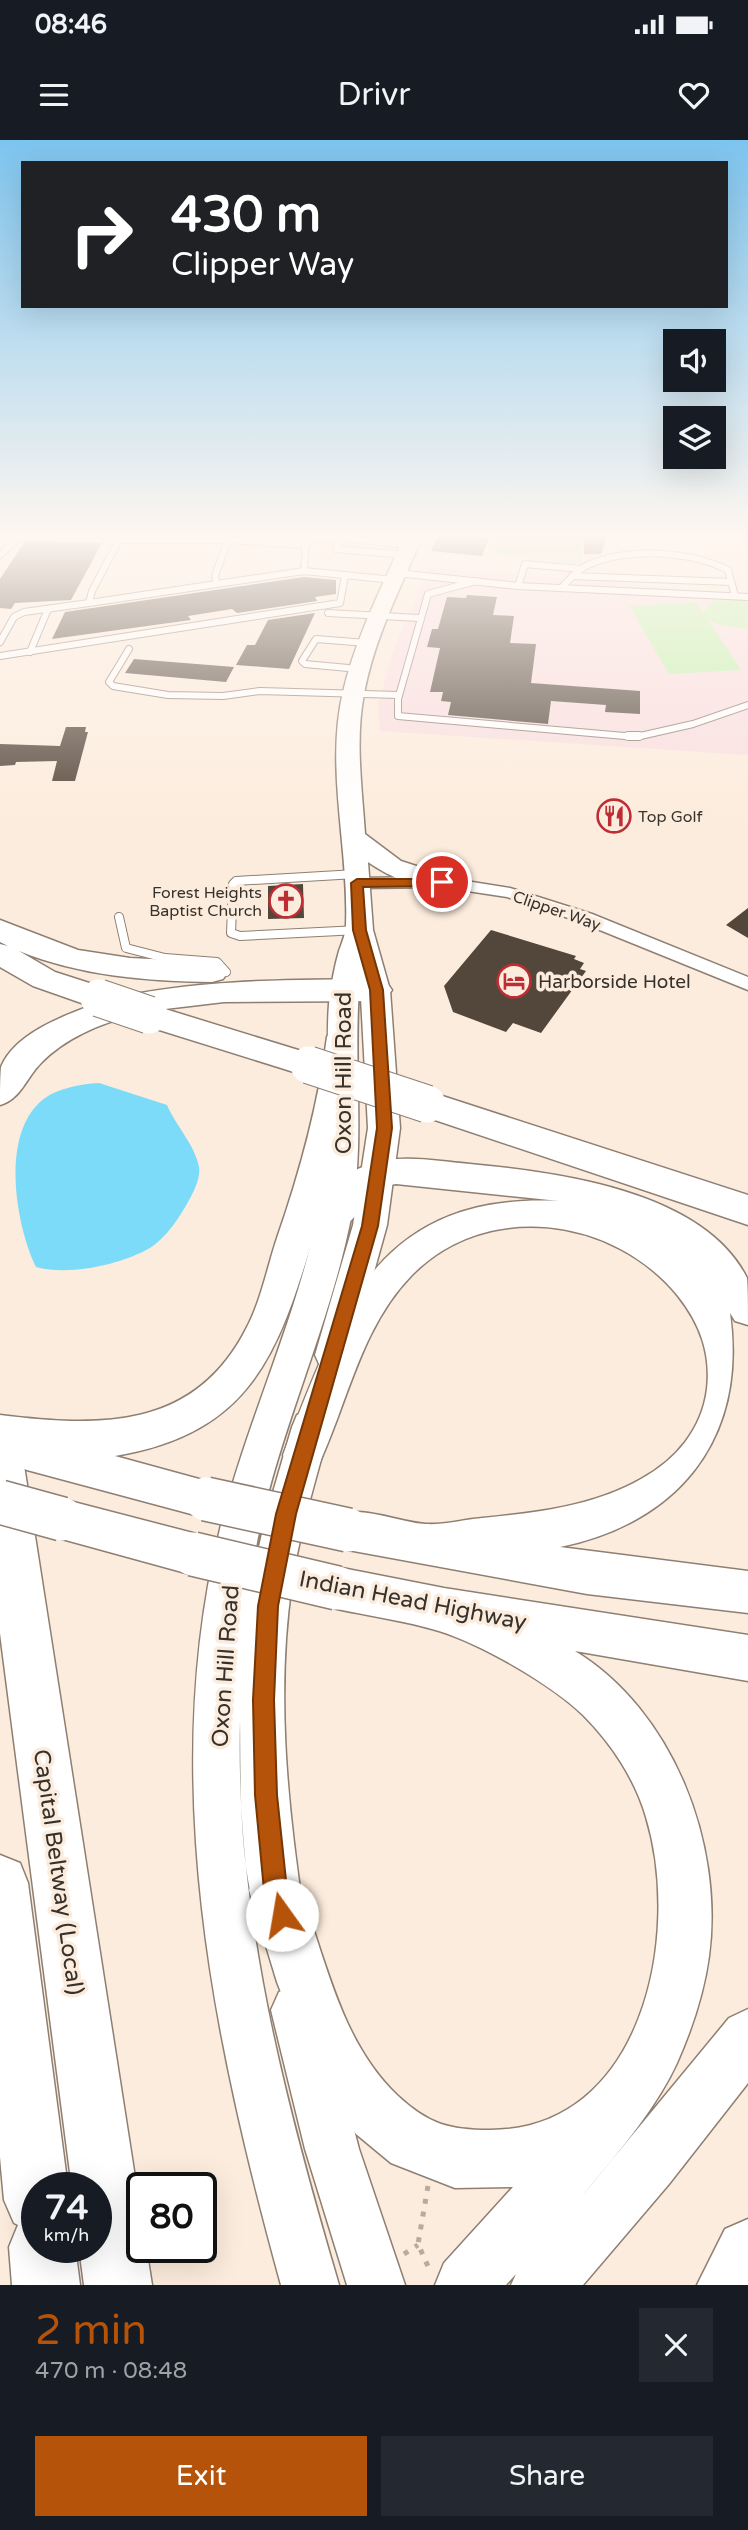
<!DOCTYPE html>
<meta charset="utf-8">
<style>
body{margin:0;font-family:"Varela Round",sans-serif;background:#242831;color:#f1f3f6;height:100vh;display:flex;flex-direction:column;font-size:26px;white-space:nowrap}
*{box-sizing:border-box;margin:0}
p{font-size:23px;color:#9ea1a6}
.icon{flex:none;width:38px;height:38px;fill:none;stroke:currentColor;stroke-width:2;stroke-linecap:round;stroke-linejoin:round}
.map{position:relative;height:2145px;overflow:hidden}
.drawer{display:flex;flex-direction:column;background:#171b24;flex:1}
.drawer>*{flex:none}
.top-card{position:absolute;left:21px;top:21px;width:707px;height:147px;border-radius:0px;box-shadow:0 7px 28px #0002;background:#202124;color:#fff;overflow:hidden}
.controls{position:absolute;left:663px;top:189px;display:grid;gap:14px}
.controls a{display:grid;place-items:center;width:63px;height:63px;border-radius:0px;background:#171b24;box-shadow:0 7px 28px #0002;font-size:35px}
.speed{position:absolute;left:21px;top:2032px;display:flex;gap:14px;font-size:35px;font-weight:700;text-align:center}
.speed>*{display:grid;place-content:center;width:91px;height:91px;border-radius:50%;background:#171b24;box-shadow:0 7px 28px #0002;line-height:1}
.speed small{font-size:18px;font-weight:400}
.speed .limit{border:4px solid #111;border-radius:10px;background:#fff;color:#111}
.pin{position:absolute;display:grid;place-items:center;width:60px;height:60px;color:#fff;margin:-30px;border:4px solid #fff;border-radius:50%;box-shadow:0 2px 7px #0007}
.me{position:absolute;width:77px;margin:-38px;rotate:347deg;stroke-linejoin:round;filter:drop-shadow(0 0 5px #0008)}
.turn{display:flex;align-items:center;gap:24px;height:147px;padding:0 35px;font-size:32px}
.turn .icon{width:91px;height:91px;stroke-width:2.5}
.turn b{display:block;font-size:49px;line-height:60px}
.round{display:grid;place-items:center;flex:none;width:74px;height:74px;border-radius:0px;background:#242831}
.overview{display:flex;align-items:center;justify-content:space-between;height:119px;padding:0 35px}
h1{font-size:42px;font-weight:600;line-height:52px;color:#b45309}
.cta{display:flex;gap:14px;margin-top:auto;padding:14px 35px}
.cta a{flex:1;height:80px;border-radius:0px;background:#b45309;color:#fff;font-size:28px;font-weight:600;line-height:80px;text-align:center}
.cta a+a{background:#242831;color:#f1f3f6}
.status{display:flex;justify-content:space-between;align-items:center;height:49px;padding:0 35px;background:#171b24;direction:ltr}
.status svg{height:19px;fill:currentColor}
header{display:flex;justify-content:space-between;align-items:center;height:91px;padding:0 35px;background:#171b24;font-size:32px;font-weight:600}
.map>svg:first-child{display:block}
.education{fill:#f9dee0}
.green{fill:#bdf3aa}
.water{fill:#7cdbf8}
.building{fill:#53463a}
.lines{fill:none;stroke-linecap:round;stroke-linejoin:round}
.service-far1-casing{stroke:#8e7f72;stroke-width:8}
.service-casing{stroke:#8e7f72;stroke-width:10}
.minor-casing{stroke:#8e7f72;stroke-width:3}
.primary-casing{stroke:#8e7f72;stroke-width:3}
.trunk-casing{stroke:#8e7f72;stroke-width:3}
.motorway-casing{stroke:#8e7f72;stroke-width:3}
.path{stroke:#b7aa9e;stroke-width:5;stroke-dasharray:5 8;stroke-linecap:butt}
.service-far1{stroke:#fff;stroke-width:6}
.service{stroke:#fff;stroke-width:8}
.minor{fill:#fff;fill-rule:evenodd}
.primary{fill:#fff;fill-rule:evenodd}
.trunk{fill:#fff;fill-rule:evenodd}
.motorway{fill:#fff;fill-rule:evenodd}
.trunk-bridge-casing{stroke:#8e7f72;stroke-width:46;stroke-linecap:butt}
.motorway-bridge-casing{stroke:#8e7f72;stroke-width:39;stroke-linecap:butt}
.trunk-bridge{stroke:#fff;stroke-width:43}
.motorway-bridge{stroke:#fff;stroke-width:37}
.route{fill:#b45309;stroke:#753606;stroke-width:2}
.labels{text-anchor:middle;stroke-width:7;stroke-linejoin:round;paint-order:stroke}
.far-poi-label{font-size:16px;fill:#37312b;stroke:#fcecdd;text-anchor:start}
.far-street-label{font-size:16px;fill:#37312b;stroke:#fcecdd}
.poi-label{font-size:19px;fill:#37312b;stroke:#fcecdd;text-anchor:start}
.near-street-label{font-size:23px;fill:#37312b;stroke:#fcecdd}
</style>
<div class="status"><b>08:46</b><svg viewBox="0 0 49 12"><path d="M0 12V9h3v3zM5 12V6h3v6zM10 12V3h3v9zM15 12V0h3v12zM26 1h20v11H26zM47 4h2v5h-2z"/></svg></div>
<header><svg class="icon" aria-label="menu" viewBox="0 0 24 24"><path d="M4 6h16M4 12h16M4 18h16"/></svg>Drivr<svg class="icon" aria-label="heart" viewBox="0 0 24 24"><path d="M12 20l-8-8c-3-5 5-10 8-4 3-6 11-1 8 4z"/></svg></header>
<div class="map">
<svg width="748" height="2145" viewBox="0 0 748 2145">
<rect width="100%" height="100%" fill="#fcecdd"/>
<!-- education -->
<path class="education" d="M429,427L748,454V615L380,591L378,565L392,514Z"/>
<!-- green -->
<g class="green">
<path d="M500,393L579,394V399H583L582,424L493,414Z"/>
<path d="M713,460H748V489L719,485L708,480L741,530L669,534L629,466L696,462L703,473Z"/>
</g>
<!-- water -->
<path class="water" d="M99,943L167,965C176,986 195,1005 199,1027C201,1038 193,1053 188,1062C179,1078 166,1098 150,1108C120,1125 69,1136 36,1127C16,1086 1,999 39,963C53,949 80,944 99,943Z"/>
<!-- building -->
<g class="building">
<path d="M584,393H609L601,414H584Z"/>
<path d="M439,394L489,398L482,416L431,411Z"/>
<path d="M25,401L102,403L71,460L15,463L11,469L0,468V439Z"/>
<path d="M304,437L336,440V454L315,457L317,461L237,473L232,469L188,476L191,480L52,499L65,472Z"/>
<path d="M467,455L497,457L493,475L514,476L510,503L536,504L531,543L640,551V574L605,572L606,565L551,561L548,584L448,575L451,562L441,561L443,552H430L440,508L427,507L432,489H438L447,457L466,458Z"/>
<path d="M315,473L289,529L236,525L247,505H255L268,480Z"/>
<path d="M134,519L234,527L226,542L125,533Z"/>
<path d="M66,587H86L85,592H88L75,641H52L57,621L16,622L15,625L0,626V604L60,606Z"/>
<path d="M303,744L304,778L268,779V746Z"/>
<path d="M748,768V798L726,785Z"/>
<path d="M491,790L576,816L574,819L584,823L580,829L586,831L541,893L513,883L506,892L453,872L444,846Z"/>
</g>
<g class="lines">
<defs>
<g id="service-far1">
<path d="M93,393L119,400L92,451L89,463L304,431L394,440"/>
<path d="M343,396L336,409L405,415"/>
<path d="M306,399L340,398L409,405"/>
<path d="M119,400H228"/>
<path d="M0,415L24,393"/>
<path d="M304,431L306,399"/>
<path d="M397,433L518,446L748,457"/>
<path d="M572,436L731,442"/>
<path d="M476,441L428,454L398,559V576L636,597L693,584L748,565"/>
<path d="M217,444L215,436L228,400L307,405"/>
<path d="M518,446L525,424L581,429"/>
<path d="M563,446C571,438 578,429 588,425C627,407 690,411 728,430L735,456"/>
<path d="M328,473L419,478"/>
<path d="M0,502L14,477L24,472L89,463"/>
<path d="M129,509L109,542L113,546L168,555L223,556L260,551L399,555"/>
<path d="M30,512L48,469"/>
<path d="M0,516L340,463L345,436"/>
<path d="M359,529L305,524L302,521L316,499L367,503"/>
</g>
<g id="service">
<path d="M628,596H639"/>
<path d="M356,734L236,741L233,744L231,793L240,796L359,790"/>
<path d="M119,777L126,808L165,818L217,822L226,832"/>
</g>
<path id="minor" d="M441,737L510,748L592,774L748,837V850L580,782L507,757L441,747L357,748L349,743L357,738Z"/>
<g id="primary">
<path d="M406,393H424C402,445 374,498 364,554C355,600 362,648 365,694L401,721L450,737L454,742L450,747C425,754 388,736 368,722L373,790L390,850L400,988L387,1085L351,1215L346,1226L333,1230L320,1226L315,1215L353,1085L368,988L360,839C352,919 366,998 351,1078C327,1201 265,1317 251,1442L266,1376L292,1287L297,1275L311,1270L325,1275L330,1287C316,1339 300,1390 292,1443C276,1551 287,1662 303,1769L295,1786L278,1794L261,1786C238,1733 241,1640 240,1581C235,1773 285,1962 339,2145H281C214,1901 158,1640 220,1389C251,1264 313,1147 327,1017C333,966 325,915 329,864C331,846 334,828 339,811C342,802 346,794 346,785C349,708 325,629 343,552C356,496 383,445 406,393Z"/>
<path d="M297,1844L315,1852L323,1870L359,2009L405,2145H347L305,2009L271,1870L279,1852Z"/>
</g>
<g id="trunk">
<path d="M342,887L353,890C368,914 332,1035 323,1066C334,1050 345,1033 365,1026C400,1013 434,1021 470,1024C555,1032 703,1050 747,1138C748,1149 748,1172 748,1185L735,1181L730,1173C748,1304 673,1384 560,1407L748,1431V1473L587,1454L348,1410L333,1404L327,1390L333,1376C363,1364 395,1382 426,1384C441,1385 458,1381 473,1379C531,1373 590,1368 641,1339C676,1320 702,1289 707,1249C711,1213 700,1184 678,1156C614,1077 487,1059 412,1135C360,1188 348,1263 317,1328L303,1333L289,1328L283,1315C338,1171 379,1052 559,1061L396,1044C361,1048 356,1100 321,1089L318,1083C280,1204 259,1292 115,1316L221,1345L227,1359L221,1373L206,1378L27,1330L13,1325L7,1312L0,1311V1275C98,1287 194,1291 246,1189C261,1161 267,1128 277,1098C300,1032 318,966 327,897L331,890Z"/>
<path d="M62,1359L193,1393L208,1399L215,1414L208,1429L193,1435L62,1399L47,1393L41,1379L47,1365Z"/>
<path d="M337,1427L444,1448L748,1495V1541L575,1511C673,1571 724,1704 709,1816C704,1853 692,1889 677,1923C654,1973 613,2018 578,2061L729,1878L748,1869V1943L669,2044L583,2145H511L516,2134L506,2145H435L444,2123L513,2047L455,2048L391,2023L356,1994L327,1955L303,1909L277,1842L249,1750L257,1732L275,1724L293,1732C324,1806 336,1897 397,1955C428,1984 449,1990 490,1990C643,1990 682,1795 646,1677C635,1639 611,1603 583,1575C551,1544 481,1504 439,1491C406,1481 370,1476 337,1469L321,1463L315,1448L321,1433Z"/>
</g>
<g id="motorway">
<path d="M0,780L78,810L130,818L212,822L223,825L228,832L223,839L212,842C146,841 81,836 19,811L55,832L111,850L115,858C202,839 288,840 376,839L387,843L392,850L387,857L376,861L224,862L165,869L321,917L326,925L321,933L309,937L297,933L137,883L133,876C101,882 63,900 41,923C26,938 21,959 0,965C0,955 0,937 1,927C14,895 60,877 90,866L33,846L0,827V804L8,806L0,802Z"/>
<path d="M427,951L748,1055V1085L414,973L409,964L414,955Z"/>
<path d="M0,1299L16,1305L23,1319L142,2082V2107H146L152,2145H84L79,2107H96V2048H72L0,1493Z"/>
<path d="M0,1715L20,1723L28,1743L68,2048H37V2107H75L80,2145H12L9,2107L18,2085L14,2083L4,2060L0,2017Z"/>
<path d="M748,2079V2145H697L725,2089Z"/>
</g>
</defs>
<!-- service-far1 casing -->
<use href="#service-far1" class="service-far1-casing"/>
<!-- service casing -->
<use href="#service" class="service-casing"/>
<!-- minor casing -->
<use href="#minor" class="minor-casing"/>
<!-- primary casing -->
<use href="#primary" class="primary-casing"/>
<!-- trunk casing -->
<use href="#trunk" class="trunk-casing"/>
<!-- motorway casing -->
<use href="#motorway" class="motorway-casing"/>
<!-- path -->
<g class="path">
<path d="M428,2046L418,2104L431,2133"/>
<path d="M404,2114L418,2105"/>
</g>
<!-- service-far1 -->
<use href="#service-far1" class="service-far1"/>
<!-- service -->
<use href="#service" class="service"/>
<!-- minor -->
<use href="#minor" class="minor"/>
<!-- primary -->
<use href="#primary" class="primary"/>
<!-- trunk -->
<use href="#trunk" class="trunk"/>
<!-- motorway -->
<use href="#motorway" class="motorway"/>
<defs>
<g id="trunk-bridge">
<path d="M206,1359L348,1390"/>
<path d="M0,1362L62,1379"/>
<path d="M193,1414L337,1448"/>
</g>
<g id="motorway-bridge">
<path d="M99,858L149,875"/>
<path d="M309,925L427,964"/>
</g>
</defs>
<!-- trunk-bridge casing -->
<use href="#trunk-bridge" class="trunk-bridge-casing"/>
<!-- motorway-bridge casing -->
<use href="#motorway-bridge" class="motorway-bridge-casing"/>
<!-- trunk-bridge -->
<use href="#trunk-bridge" class="trunk-bridge"/>
<!-- motorway-bridge -->
<use href="#motorway-bridge" class="motorway-bridge"/>
</g>
<!-- sky -->
<linearGradient id="sky" x2="0" y2="1"><stop stop-color="#7dc4ee"/><stop offset="0.57" stop-color="#fef6f0"/><stop offset="1" stop-color="#fef6f0" stop-opacity="0"/></linearGradient>
<rect width="748" height="693" fill="url(#sky)"/>
<!-- route -->
<path class="route" d="M357,739H442L448,742L442,746L363,747L366,790L383,850L392,988L378,1086L296,1374L278,1466L274,1560L277,1655L287,1750L294,1775L291,1783L282,1787L274,1783L264,1750L255,1655L253,1560L258,1466L276,1374L362,1086L377,988L370,850L353,790L351,743Z"/>
<!-- icons -->
<defs>
<symbol id="restaurant-ring" viewBox="-11 -11 22 22"><circle r="9.5" fill="#fcecdd" stroke="#bd2d34" stroke-width="1.5"/><path d="M-5-6h1v4h1v-4h1v4h1v-4h1v5L-1.5 .5V6h-2V.5L-5-1ZM5-6V6H3V1.5H1.5Q1.5-4 5-6Z" fill="#bd2d34"/></symbol>
<symbol id="church-ring" viewBox="-11 -11 22 22"><circle r="9.5" fill="#fcecdd" stroke="#bd2d34" stroke-width="1.5"/><path d="M-1.2-6h2.4v3.5h3.3v2.4h-3.3V6h-2.4V-.1h-3.3v-2.4h3.3Z" fill="#bd2d34"/></symbol>
<symbol id="hotel-ring" viewBox="-11 -11 22 22"><circle r="9.5" fill="#fcecdd" stroke="#bd2d34" stroke-width="1.5"/><path d="M-6-4.5h1.5V1H6V5H4.5V3h-9V5H-6ZM-4 0a1.8 1.8 0 1 1 3.6 0ZM.5 0V-2.5h3Q6-2.5 6 0Z" fill="#bd2d34"/></symbol>
</defs>
<g fill-rule="evenodd">
<use href="#restaurant-ring" x="595" y="657" width="38" height="38"/>
<use href="#church-ring" x="267" y="742" width="38" height="38"/>
<use href="#hotel-ring" x="495" y="822" width="38" height="38"/>
</g>
<g class="labels">
<!-- far-poi labels -->
<g class="far-poi-label">
<text x="638" y="682">Top Golf</text>
<text x="262" y="758" text-anchor="end">Forest Heights<tspan x="262" dy="18">Baptist Church</tspan></text>
</g>
<!-- far-street labels -->
<g class="far-street-label">
<text transform="translate(557 770) rotate(19)" y="6">Clipper Way</text>
</g>
<!-- poi labels -->
<g class="poi-label">
<text x="538" y="848">Harborside Hotel</text>
</g>
<!-- near-street labels -->
<g class="near-street-label">
<text transform="translate(343 933) rotate(-90)" y="8">Oxon Hill Road</text>
<text transform="translate(413 1460) rotate(11)" y="8">Indian Head Highway</text>
<text transform="translate(225 1526) rotate(-86)" y="8">Oxon Hill Road</text>
<text transform="translate(59 1732) rotate(82)" y="8">Capital Beltway (Local)</text>
</g>
</g>
</svg>
<div class="controls">
<a><svg class="icon" aria-label="sound" viewBox="0 0 24 24"><path d="M4 9h4l5-4v14l-5-4H4zM17 9q2 3 0 6"/></svg></a>
<a><svg class="icon" aria-label="layers" viewBox="0 0 24 24"><path d="M12 4l9 5-9 5-9-5zM3 14l9 5 9-5"/></svg></a>
</div>
<div class="speed"><div>74<small>km/h</small></div><div class="limit">80</div></div>
<div class="pin" style="left:442px;top:742px;background:#d93025"><svg class="icon" aria-label="arrive" viewBox="0 0 24 24"><path d="M6 21V4h12l-3 4 3 4H6"/></svg></div>
<svg class="me" style="left:282px;top:1775px" viewBox="-20 -20 40 40"><circle r="19" fill="#fff"/><path d="M0-13L10 11 0 6-10 11z" fill="#b45309"/></svg>
<div class="top-card">
<div class="turn"><svg class="icon" aria-label="right" viewBox="0 0 24 24"><path d="M7 20v-9h11M14 6l5 5-5 5"/></svg><div><b>430 m</b>Clipper Way</div></div>
</div>
</div>
<section class="drawer">
<div class="overview"><div><h1>2 min</h1><p>470 m · 08:48</p></div><a class="round"><svg class="icon" aria-label="close" viewBox="0 0 24 24"><path d="M6 6l12 12M18 6L6 18"/></svg></a></div>
<div class="cta"><a>Exit</a><a>Share</a></div>
</section>
